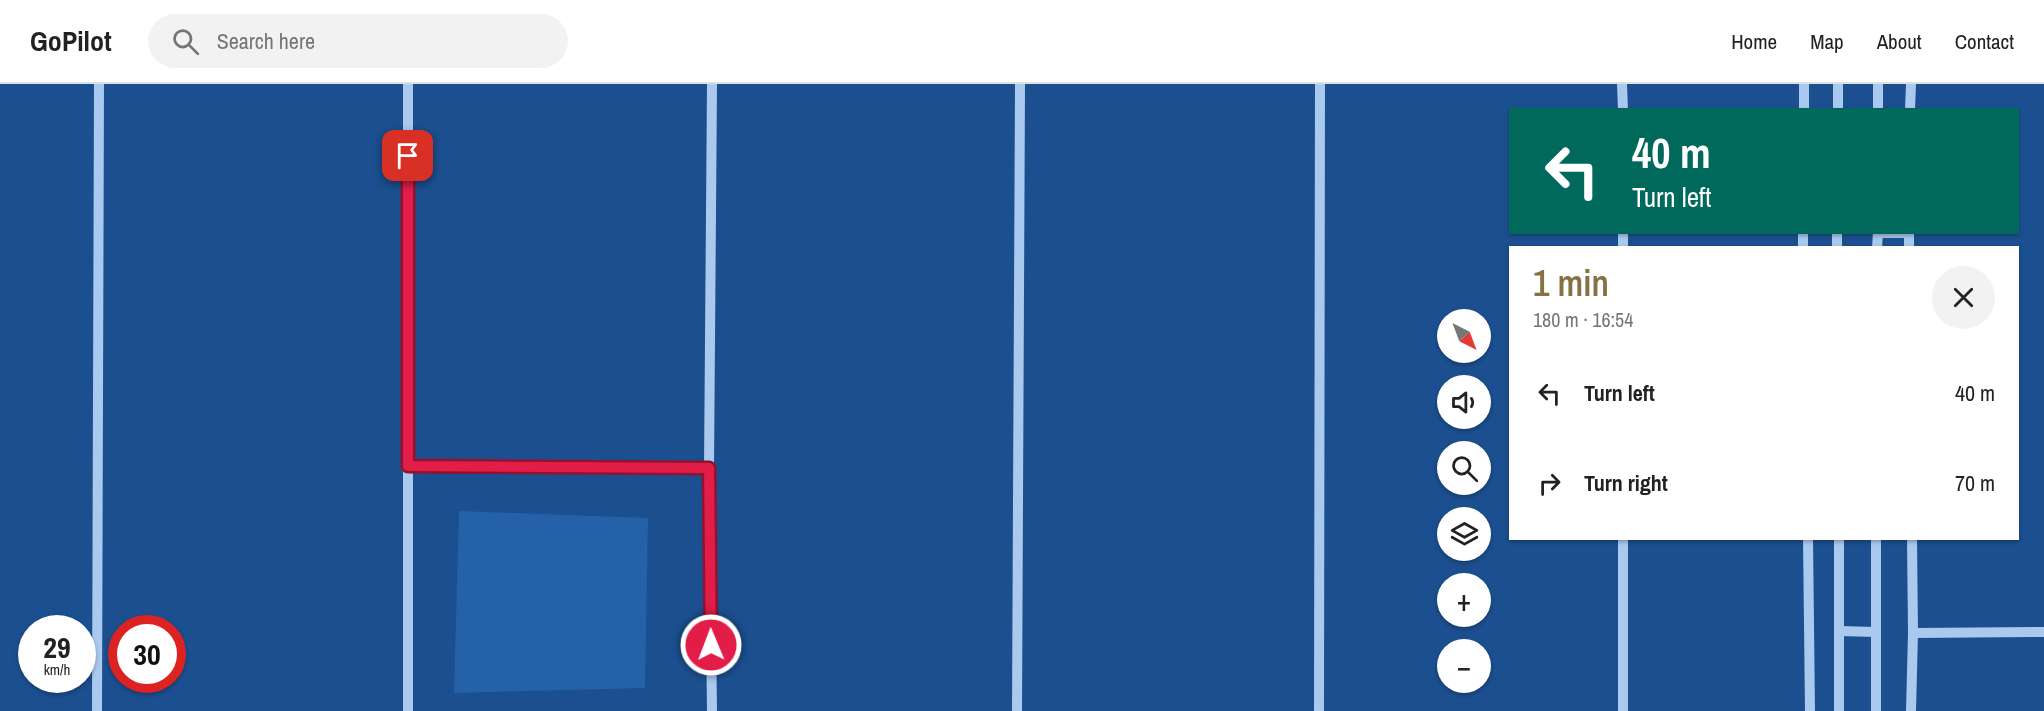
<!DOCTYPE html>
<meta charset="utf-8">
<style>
body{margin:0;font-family:"Archivo Narrow",sans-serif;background:#f2f2f2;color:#222;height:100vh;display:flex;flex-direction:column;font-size:22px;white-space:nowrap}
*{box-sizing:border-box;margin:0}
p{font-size:20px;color:#767676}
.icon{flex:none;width:33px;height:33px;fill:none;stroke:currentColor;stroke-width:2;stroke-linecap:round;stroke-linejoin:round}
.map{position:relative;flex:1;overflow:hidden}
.side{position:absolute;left:1509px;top:162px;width:510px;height:294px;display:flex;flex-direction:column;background:#fff;border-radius:0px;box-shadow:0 2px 4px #0004}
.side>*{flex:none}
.hud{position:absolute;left:1509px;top:24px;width:510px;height:126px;border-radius:0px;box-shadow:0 2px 4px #0004;background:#00695c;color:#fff;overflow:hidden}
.needle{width:39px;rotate:138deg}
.tools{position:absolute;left:1437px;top:225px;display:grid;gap:12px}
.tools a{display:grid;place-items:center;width:54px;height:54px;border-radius:50%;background:#fff;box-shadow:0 2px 4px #0004;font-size:30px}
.speed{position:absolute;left:18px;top:531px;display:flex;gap:12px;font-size:30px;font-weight:700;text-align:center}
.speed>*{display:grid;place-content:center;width:78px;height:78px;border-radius:50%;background:#fff;box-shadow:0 2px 4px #0004;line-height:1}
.speed small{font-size:15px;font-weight:400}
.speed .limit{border:9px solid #d22;background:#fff;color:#111}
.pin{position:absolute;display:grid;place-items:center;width:51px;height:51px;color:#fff;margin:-26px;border-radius:12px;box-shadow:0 3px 9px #0006}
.me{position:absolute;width:66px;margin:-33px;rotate:359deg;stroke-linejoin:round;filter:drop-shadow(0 0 4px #0008)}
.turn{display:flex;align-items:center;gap:21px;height:126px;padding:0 24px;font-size:27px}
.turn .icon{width:78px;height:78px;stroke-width:2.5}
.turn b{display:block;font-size:42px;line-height:51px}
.round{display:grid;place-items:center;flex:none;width:63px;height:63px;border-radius:32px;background:#f2f2f2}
.overview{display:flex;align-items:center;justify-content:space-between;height:102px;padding:0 24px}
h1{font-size:36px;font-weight:600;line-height:45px;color:#857141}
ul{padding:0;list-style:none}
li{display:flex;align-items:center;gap:18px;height:90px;padding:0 24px}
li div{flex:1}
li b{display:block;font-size:22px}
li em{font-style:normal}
header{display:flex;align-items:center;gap:36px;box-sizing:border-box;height:84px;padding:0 30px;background:#fff;border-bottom:2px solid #e0e0e0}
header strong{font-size:28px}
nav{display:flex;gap:33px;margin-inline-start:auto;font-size:21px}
.search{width:420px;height:54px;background:#f2f2f2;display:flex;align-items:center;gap:15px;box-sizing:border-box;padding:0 21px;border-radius:33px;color:#767676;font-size:22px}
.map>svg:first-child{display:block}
.green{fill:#2461a8}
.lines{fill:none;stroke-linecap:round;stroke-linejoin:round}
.minor{stroke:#a9c9ee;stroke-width:10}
.route-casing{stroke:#92132f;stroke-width:15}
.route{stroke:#e11d48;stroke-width:10}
</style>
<header>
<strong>GoPilot</strong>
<div class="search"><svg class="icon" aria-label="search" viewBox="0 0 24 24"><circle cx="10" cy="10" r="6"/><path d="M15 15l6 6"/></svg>Search here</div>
<nav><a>Home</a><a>Map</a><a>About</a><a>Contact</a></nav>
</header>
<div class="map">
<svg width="2044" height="627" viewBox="0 0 2044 627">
<rect width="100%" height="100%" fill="#1b4f8f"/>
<!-- green -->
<path class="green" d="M459,427L648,434L645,604L454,609Z"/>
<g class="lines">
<!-- minor -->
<g class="minor">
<path d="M408,0V627"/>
<path d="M1622,0L1623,26"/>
<path d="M1804,26V0"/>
<path d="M1838,26V0"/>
<path d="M1878,26V0"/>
<path d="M1910,26L1911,0"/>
<path d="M1803,148V164"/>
<path d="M1837,148V164"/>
<path d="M1909,148V164"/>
<path d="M1878,149H1909"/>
<path d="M1623,164V148"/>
<path d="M1877,164L1878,148"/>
<path d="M408,382L709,384"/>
<path d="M1808,454L1810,627"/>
<path d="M1876,454V627"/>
<path d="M1912,454L1913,549"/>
<path d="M1839,547L1876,548"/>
<path d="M97,627L99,0"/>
<path d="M712,627L709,384L712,0"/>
<path d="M1017,627L1020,0"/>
<path d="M1319,627L1320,0"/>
<path d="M1623,627V454"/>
<path d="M1839,627V454"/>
<path d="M1911,627L1913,549L2044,548"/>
</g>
</g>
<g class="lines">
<defs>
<path id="route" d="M408,72V382L709,384L711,561"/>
</defs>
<!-- route casing -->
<use href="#route" class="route-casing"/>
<!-- route -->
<use href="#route" class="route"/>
</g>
</svg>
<div class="tools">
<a><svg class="needle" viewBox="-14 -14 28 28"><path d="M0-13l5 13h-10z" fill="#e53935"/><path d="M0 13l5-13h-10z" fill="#767676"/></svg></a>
<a><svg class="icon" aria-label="sound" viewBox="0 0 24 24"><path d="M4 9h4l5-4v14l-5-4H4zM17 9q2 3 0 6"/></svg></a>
<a><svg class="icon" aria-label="search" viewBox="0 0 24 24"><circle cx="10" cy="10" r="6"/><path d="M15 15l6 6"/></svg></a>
<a><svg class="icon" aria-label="layers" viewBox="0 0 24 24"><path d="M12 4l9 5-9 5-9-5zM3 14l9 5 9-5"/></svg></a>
<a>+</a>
<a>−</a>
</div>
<div class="speed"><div>29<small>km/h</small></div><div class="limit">30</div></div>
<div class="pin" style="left:408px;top:72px;background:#d93025"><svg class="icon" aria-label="arrive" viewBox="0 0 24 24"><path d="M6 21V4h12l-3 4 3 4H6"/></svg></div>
<svg class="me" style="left:711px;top:561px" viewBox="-20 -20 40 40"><circle r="17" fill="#e11d48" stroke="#fff" stroke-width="3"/><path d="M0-11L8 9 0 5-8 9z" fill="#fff"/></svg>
<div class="hud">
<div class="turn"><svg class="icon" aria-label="left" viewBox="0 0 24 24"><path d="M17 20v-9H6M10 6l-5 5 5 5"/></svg><div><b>40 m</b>Turn left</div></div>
</div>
<section class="side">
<div class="overview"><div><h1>1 min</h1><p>180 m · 16:54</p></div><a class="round"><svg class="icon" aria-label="close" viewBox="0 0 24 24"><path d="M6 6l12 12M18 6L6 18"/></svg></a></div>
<ul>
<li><svg class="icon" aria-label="left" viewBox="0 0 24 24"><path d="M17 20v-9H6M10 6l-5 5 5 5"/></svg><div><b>Turn left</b></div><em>40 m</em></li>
<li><svg class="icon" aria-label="right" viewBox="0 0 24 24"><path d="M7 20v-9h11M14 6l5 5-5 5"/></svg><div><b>Turn right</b></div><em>70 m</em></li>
</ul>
</section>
</div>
